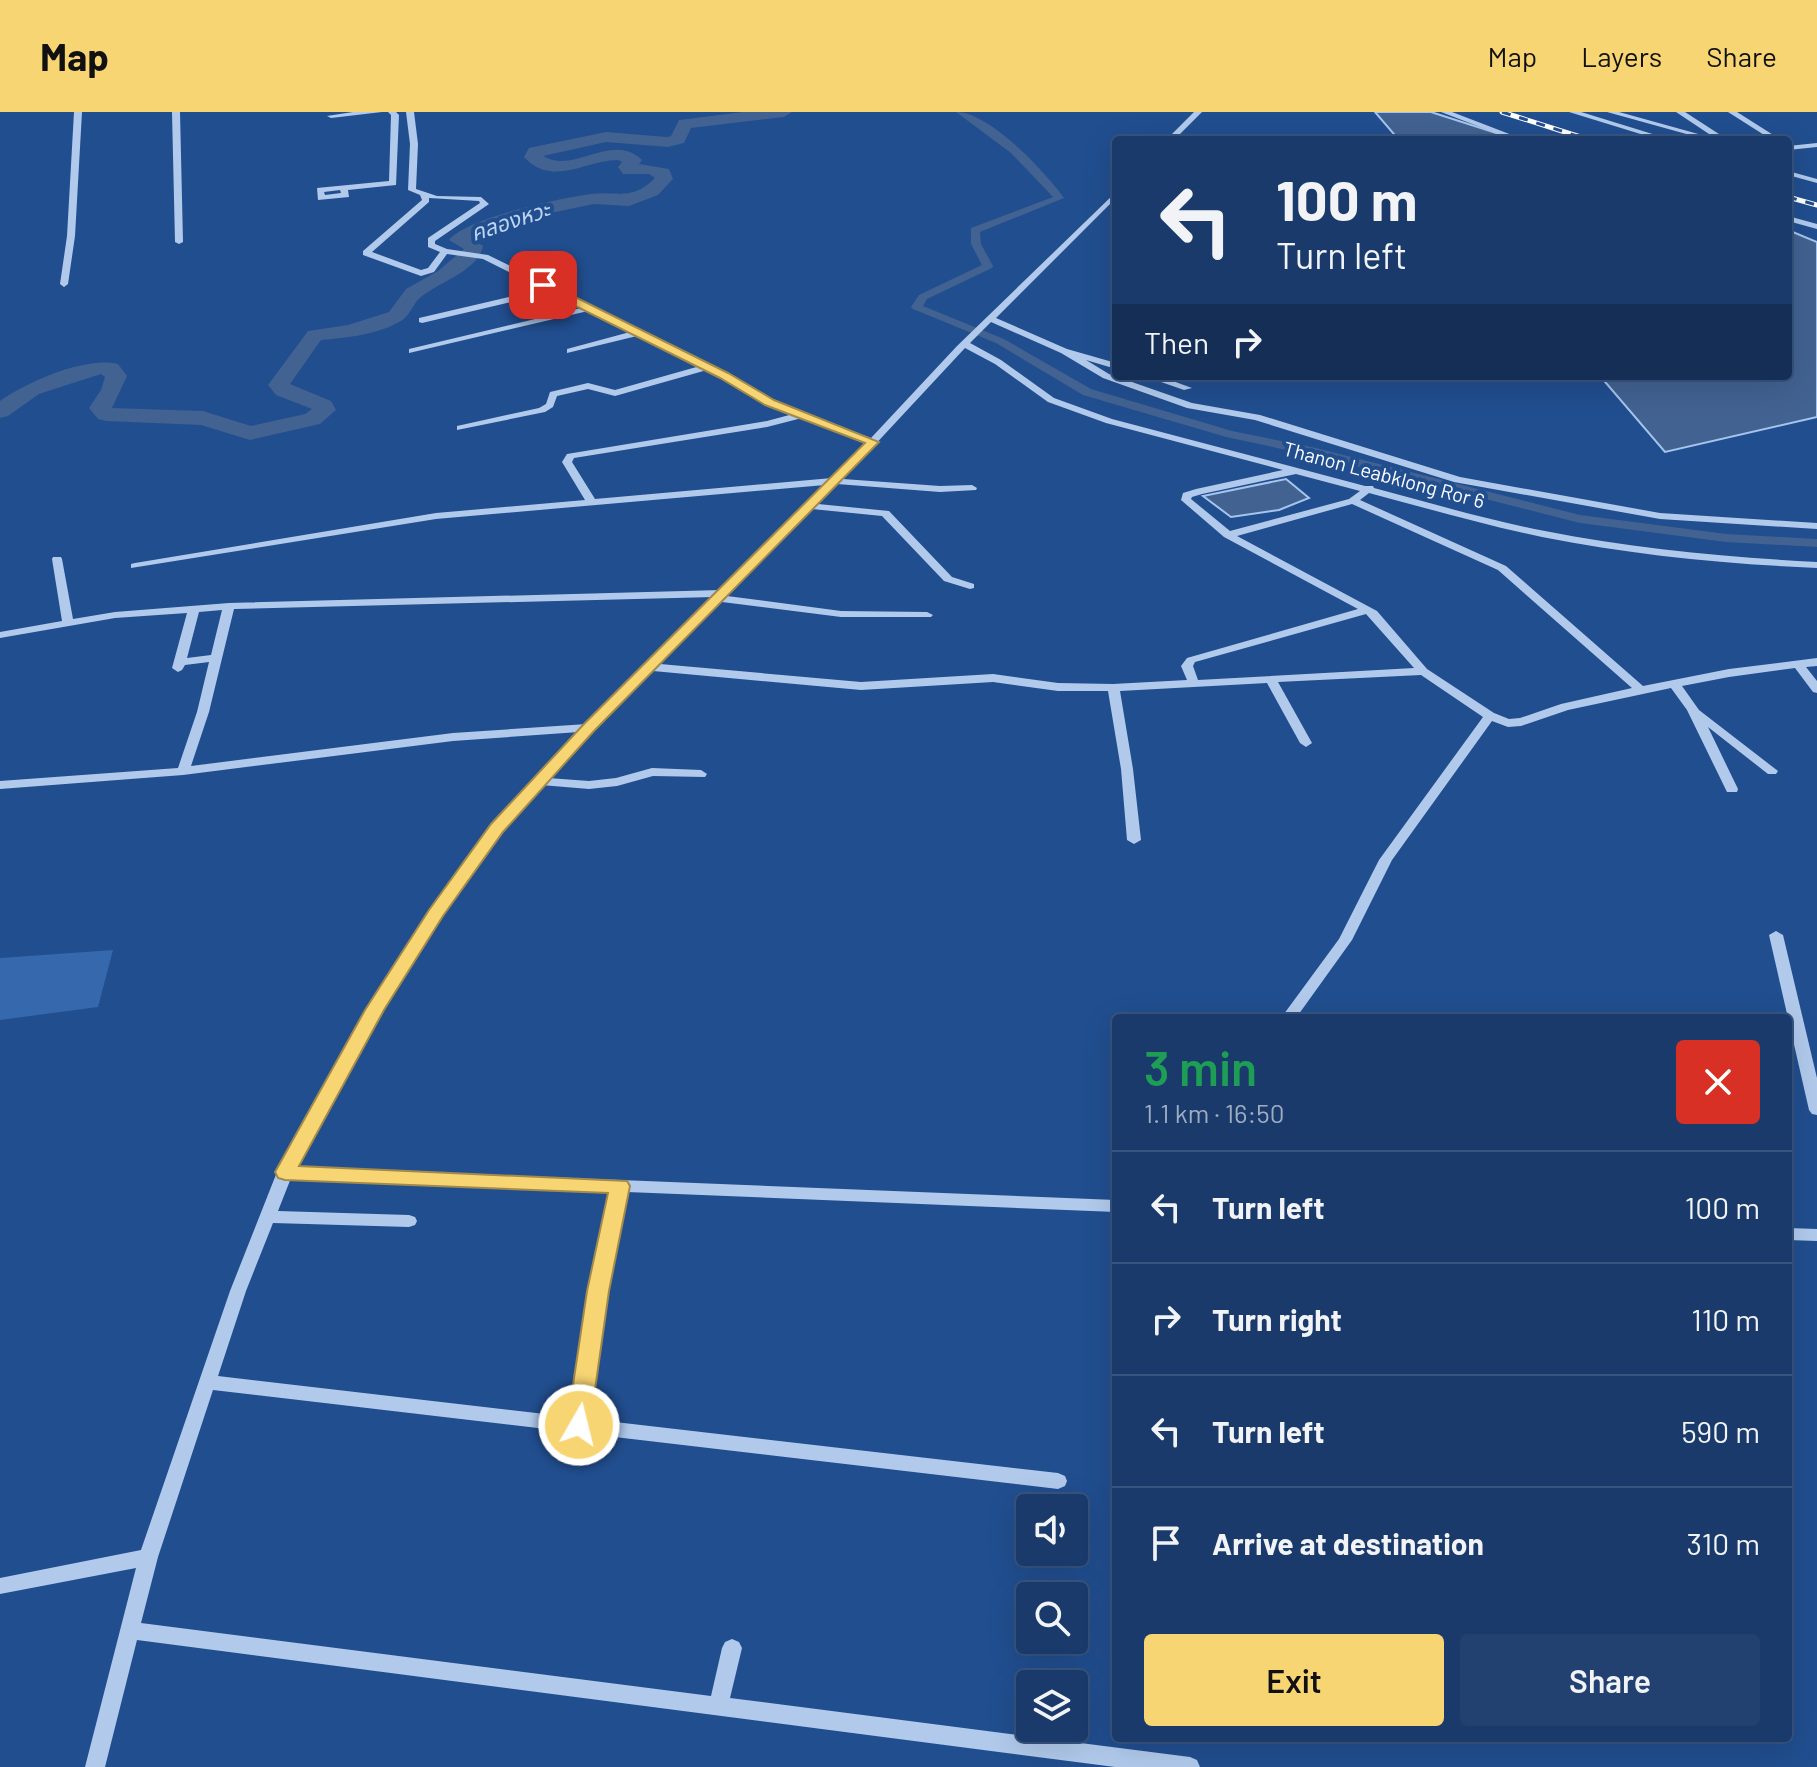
<!DOCTYPE html>
<meta charset="utf-8">
<style>
body{margin:0;font-family:Barlow,"Noto Sans Thai",sans-serif;background:#224171;color:#f1f3f6;height:100vh;display:flex;flex-direction:column;font-size:30px;white-space:nowrap}
*{box-sizing:border-box;margin:0}
p{font-size:26px;color:#9fadc1}
.icon{flex:none;width:44px;height:44px;fill:none;stroke:currentColor;stroke-width:2;stroke-linecap:round;stroke-linejoin:round}
.map{position:relative;flex:1;overflow:hidden}
.details{position:absolute;left:1112px;top:902px;width:680px;height:728px;display:flex;flex-direction:column;background:#193a6b;border-radius:8px;box-shadow:0 8px 32px #0002,0 0 0 2px #37547e}
.details>*{flex:none}
.top-card{position:absolute;left:1112px;top:24px;width:680px;height:244px;border-radius:8px;box-shadow:0 8px 32px #0002,0 0 0 2px #37547e;background:#193a6b;color:#f1f3f6;overflow:hidden}
.buttons{position:absolute;left:1016px;top:1382px;display:grid;gap:16px}
.buttons a{display:grid;place-items:center;width:72px;height:72px;border-radius:8px;background:#193a6b;box-shadow:0 8px 32px #0002,0 0 0 2px #37547e;font-size:40px}
.pin{position:absolute;display:grid;place-items:center;width:68px;height:68px;color:#fff;margin:-34px;border-radius:16px;box-shadow:0 4px 12px #0006}
.me{position:absolute;width:88px;margin:-44px;rotate:8deg;stroke-linejoin:round;filter:drop-shadow(0 0 6px #0008)}
.turn{display:flex;align-items:center;gap:28px;height:168px;padding:0 32px;font-size:36px}
.turn .icon{width:104px;height:104px;stroke-width:2.5}
.turn b{display:block;font-size:56px;line-height:68px}
.then{display:flex;align-items:center;height:76px;padding:0 32px;background:#0003;gap:16px;font-size:30px}
.round{display:grid;place-items:center;flex:none;width:84px;height:84px;border-radius:8px;background:#224171}
.overview{display:flex;align-items:center;justify-content:space-between;height:136px;padding:0 32px}
h1{font-size:48px;font-weight:600;line-height:60px;color:#1e9e55}
.action{display:flex;gap:16px;margin-top:auto;padding:16px 32px}
.action a{flex:1;height:92px;border-radius:8px;background:#f8d573;color:#111;font-size:32px;font-weight:600;line-height:92px;text-align:center}
.action a+a{background:#224171;color:#f1f3f6}
ul{padding:0;list-style:none}
li{display:flex;align-items:center;gap:24px;height:112px;padding:0 32px;border-top:2px solid #37547e}
li div{flex:1}
li b{display:block;font-size:30px}
li em{font-style:normal}
header{display:flex;align-items:center;gap:48px;box-sizing:border-box;height:112px;padding:0 40px;background:#f8d573;color:#111}
header strong{font-size:38px}
nav{display:flex;gap:44px;margin-inline-start:auto;font-size:28px}
.map>svg:first-child{display:block}
.green{fill:#3568ac}
.water{fill:#426291;stroke:#a5c5ed;stroke-width:2}
.lines{fill:none;stroke-linecap:round;stroke-linejoin:round}
.canal{fill:#426291;fill-rule:evenodd}
.river{fill:#426291;fill-rule:evenodd}
.minor{fill:#b1caec;fill-rule:evenodd}
.rail-casing{stroke:#fff;stroke-width:5}
.rail{stroke:#214e8f;stroke-width:3;stroke-dasharray:9;stroke-linecap:butt}
.route{fill:#f8d573;stroke:#a18a4b;stroke-width:2}
.labels{text-anchor:middle;stroke-width:8;stroke-linejoin:round;paint-order:stroke}
.far-street-label{font-size:20px;fill:#fff;stroke:#214e8f}
.far-water-label{font-size:22px;font-style:italic;fill:#bdd4f3;stroke:#214e8f}
</style>
<header>
<strong>Map</strong>
<nav><a>Map</a><a>Layers</a><a>Share</a></nav>
</header>
<div class="map">
<svg width="1817" height="1655" viewBox="0 0 1817 1655">
<rect width="100%" height="100%" fill="#214e8f"/>
<!-- green -->
<path class="green" d="M113,838L98,895L0,908V846Z"/>
<!-- water -->
<g class="water">
<path d="M1375,0H1431L1518,28H1399Z"/>
<path d="M1788,118L1817,130V305L1665,340L1600,264H1788Z"/>
<path d="M1286,367L1309,386L1279,398L1231,405L1203,384Z"/>
</g>
<g class="lines">
<!-- canal -->
<path class="canal" d="M956,0C990,0 1045,60 1064,86L980,120L981,132L993,154L992,156L927,187L923,194L1004,227L1091,277L1232,319L1316,336L1580,403L1726,422L1817,427V435L1726,430L1580,411L1315,344L1226,325L1083,283L996,231L913,197L911,195L919,183L982,153L971,132V116L1053,85L1011,41Z"/>
<!-- river -->
<path class="river" d="M743,0H792L784,5L691,16L684,31L668,35L606,30L543,44C574,63 612,19 642,48L639,52L669,57L673,67L658,83L629,94L594,92L541,103L474,125L472,127L483,134C478,159 439,170 421,185C413,191 410,204 401,209C379,222 347,226 321,228L290,272L331,289L336,298L320,312L250,328L201,313L106,309L98,307L89,296L101,278L105,265L101,262L39,282L8,304L0,306V289C27,270 85,244 118,252L127,264L112,296L203,299L251,314L305,302L312,297L276,283L268,273L308,219L348,213L389,200L406,177L438,159L464,137L449,128C466,106 561,86 591,82C619,79 632,89 655,66L649,62H623L618,55L622,50L618,48C585,48 553,76 524,45L529,36L606,20L667,25L671,24L679,8Z"/>
<!-- minor -->
<g class="minor">
<path d="M74,0H82L75,124L68,172L64,175L60,172L67,124Z"/>
<path d="M172,0H180L183,130L179,132L175,130Z"/>
<path d="M353,0H382L331,6L327,4Z"/>
<path d="M388,0H396L399,3L396,73L348,78L349,85L318,88L317,76L389,69L391,3ZM340,78L341,81L325,83L324,80Z"/>
<path d="M406,0H414L418,32L416,77L437,84L481,85L489,92L435,129V132L447,137L488,143L727,261L773,288L871,326L957,234L1116,80V86L996,206L1067,237L1116,251V257L1086,248L1109,262L1192,291L1260,303L1460,365L1660,401L1817,411V417L1660,407L1454,370L1255,308L1187,296L1103,266L1061,241L991,210L970,231L1001,248L1054,286L1112,307L1365,374H1373L1374,376C1431,391 1487,408 1545,419C1635,437 1726,445 1817,450V456C1725,452 1633,443 1542,425C1484,413 1426,396 1369,381L1360,388L1506,454L1643,574L1729,557L1817,546V554L1806,555L1817,569V581L1813,580L1795,556L1729,565L1682,574L1699,598L1778,659L1776,662H1768L1708,615L1738,677L1737,680H1727L1687,598L1671,576L1568,598L1521,614L1508,615L1492,609L1392,748L1352,828L1296,906H1281L1339,827L1379,748L1483,605L1421,563L1278,570L1312,631L1306,635L1300,631L1267,571L1120,579L1133,657L1141,728L1134,732L1127,728L1121,657L1108,579H1058L993,570L861,578L653,559L548,666L589,669L616,666L652,656L701,658L707,662L705,665L653,664L617,674L589,677L541,673C481,743 428,819 381,898C351,949 324,1003 296,1055L1116,1088V1100L627,1080L606,1179L589,1307L1058,1361L1065,1364L1067,1369L1065,1374L1058,1377L213,1278L158,1445L141,1511L711,1584L722,1536L725,1530L732,1527L739,1530L742,1536L730,1586L1190,1645L1197,1648L1200,1655H1115L137,1528L105,1655H85L136,1456L0,1482V1466L141,1438L230,1179L277,1060L367,898L430,799L492,713L534,666L579,620L453,629L183,663L0,677V669L178,656L197,600L209,550L185,553L182,558L178,560L172,556L187,501L115,506L0,526V520L62,509L52,447L53,445H61L62,447L73,507L115,500L229,491L721,478L825,373L436,407L131,456V452L135,451L436,401L585,388L562,350L567,342L767,309L793,302L767,292L707,258L615,284L588,277L557,284L553,295L545,300L457,318V314L539,296L546,292L550,280L588,271L615,278L700,254L637,224L567,241V237L630,220L588,199L409,241V237L560,201L537,184L422,211L419,210V206L539,178L568,199L581,196L483,147L447,142L434,160L421,164L363,143V139L422,88L420,83L408,78L410,32ZM429,86L479,89L480,91L428,126V135L440,140L428,156L421,158L372,140L429,90ZM965,236L995,252L1048,290L1106,311L1283,358L1196,377L1183,381L1181,388L1224,425L1358,497L1187,546L1181,554L1187,568L1113,572L1058,571L993,562L861,570L660,552L722,490L841,505H931L933,503L927,500L841,499L727,484L812,397L882,404L944,469L970,477L974,476V472L952,465L889,399L818,392L837,372L940,380L976,378L977,376L972,373L940,374L843,367ZM802,306L867,331L832,366L595,387L572,350L574,346L767,315ZM1296,362L1360,379L1349,387L1230,419L1191,387L1192,385L1202,382ZM1352,392L1498,458L1632,576L1561,592L1520,606L1509,607L1494,601L1427,557L1377,499L1237,424ZM714,485L587,612L453,621L191,654L209,600L234,497ZM222,498L211,543L187,546L199,500ZM1366,502L1414,556L1198,568L1193,554L1195,550ZM291,1066L611,1079L590,1179L571,1305L218,1264L246,1179L273,1111L409,1115L415,1113L417,1109L415,1105L409,1103L278,1099Z"/>
<path d="M1194,0H1202L1174,28H1166Z"/>
<path d="M1441,0H1452L1525,28H1514Z"/>
<path d="M1569,0H1581L1672,28H1660Z"/>
<path d="M1607,0H1619L1720,28H1708Z"/>
<path d="M1676,0H1685L1722,24L1715,26Z"/>
<path d="M1728,0H1737L1781,28H1772Z"/>
<path d="M1817,31V35L1788,38V34Z"/>
<path d="M1788,59L1817,67V71L1788,63Z"/>
<path d="M1788,104L1817,112V117L1788,109Z"/>
<path d="M1144,264H1159L1192,276L1184,278Z"/>
<path d="M1776,819L1783,823L1817,966V1003L1812,1002L1809,998L1769,823Z"/>
<path d="M1788,1116L1817,1117V1129L1788,1128Z"/>
</g>
<defs>
<g id="rail">
<path d="M1502,0L1590,28"/>
<path d="M1788,85L1817,93"/>
</g>
</defs>
<!-- rail casing -->
<use href="#rail" class="rail-casing"/>
<!-- rail -->
<use href="#rail" class="rail"/>
</g>
<!-- route -->
<path class="route" d="M539,171H547L728,261L774,288L879,330L594,619L503,720L443,804L384,898L299,1054L627,1069L630,1074L609,1179L590,1313L587,1320L579,1322L570,1320L567,1313L587,1179L608,1081L285,1068L278,1066L275,1060L365,898L429,798L491,712L583,613L865,331L765,293L720,266L539,176Z"/>
<g class="labels">
<!-- far-street labels -->
<g class="far-street-label">
<text transform="translate(1384 363) rotate(15)" y="7">Thanon Leabklong Ror 6</text>
</g>
<!-- far-water labels -->
<g class="far-water-label">
<text transform="translate(510 109) rotate(-18)" y="8">คลองหวะ</text>
</g>
</g>
</svg>
<div class="buttons">
<a><svg class="icon" aria-label="sound" viewBox="0 0 24 24"><path d="M4 9h4l5-4v14l-5-4H4zM17 9q2 3 0 6"/></svg></a>
<a><svg class="icon" aria-label="search" viewBox="0 0 24 24"><circle cx="10" cy="10" r="6"/><path d="M15 15l6 6"/></svg></a>
<a><svg class="icon" aria-label="layers" viewBox="0 0 24 24"><path d="M12 4l9 5-9 5-9-5zM3 14l9 5 9-5"/></svg></a>
</div>
<div class="pin" style="left:543px;top:173px;background:#d93025"><svg class="icon" aria-label="arrive" viewBox="0 0 24 24"><path d="M6 21V4h12l-3 4 3 4H6"/></svg></div>
<svg class="me" style="left:579px;top:1313px" viewBox="-20 -20 40 40"><circle r="17" fill="#f8d573" stroke="#fff" stroke-width="3"/><path d="M0-11L8 9 0 5-8 9z" fill="#fff"/></svg>
<div class="top-card">
<div class="turn"><svg class="icon" aria-label="left" viewBox="0 0 24 24"><path d="M17 20v-9H6M10 6l-5 5 5 5"/></svg><div><b>100 m</b>Turn left</div></div>
<div class="then">Then<svg class="icon" aria-label="right" viewBox="0 0 24 24"><path d="M7 20v-9h11M14 6l5 5-5 5"/></svg></div>
</div>
<section class="details">
<div class="overview"><div><h1>3 min</h1><p>1.1 km · 16:50</p></div><a class="round" style="background:#d93025;color:#fff"><svg class="icon" aria-label="close" viewBox="0 0 24 24"><path d="M6 6l12 12M18 6L6 18"/></svg></a></div>
<ul>
<li><svg class="icon" aria-label="left" viewBox="0 0 24 24"><path d="M17 20v-9H6M10 6l-5 5 5 5"/></svg><div><b>Turn left</b></div><em>100 m</em></li>
<li><svg class="icon" aria-label="right" viewBox="0 0 24 24"><path d="M7 20v-9h11M14 6l5 5-5 5"/></svg><div><b>Turn right</b></div><em>110 m</em></li>
<li><svg class="icon" aria-label="left" viewBox="0 0 24 24"><path d="M17 20v-9H6M10 6l-5 5 5 5"/></svg><div><b>Turn left</b></div><em>590 m</em></li>
<li><svg class="icon" aria-label="arrive" viewBox="0 0 24 24"><path d="M6 21V4h12l-3 4 3 4H6"/></svg><div><b>Arrive at destination</b></div><em>310 m</em></li>
</ul>
<div class="action"><a>Exit</a><a>Share</a></div>
</section>
</div>
